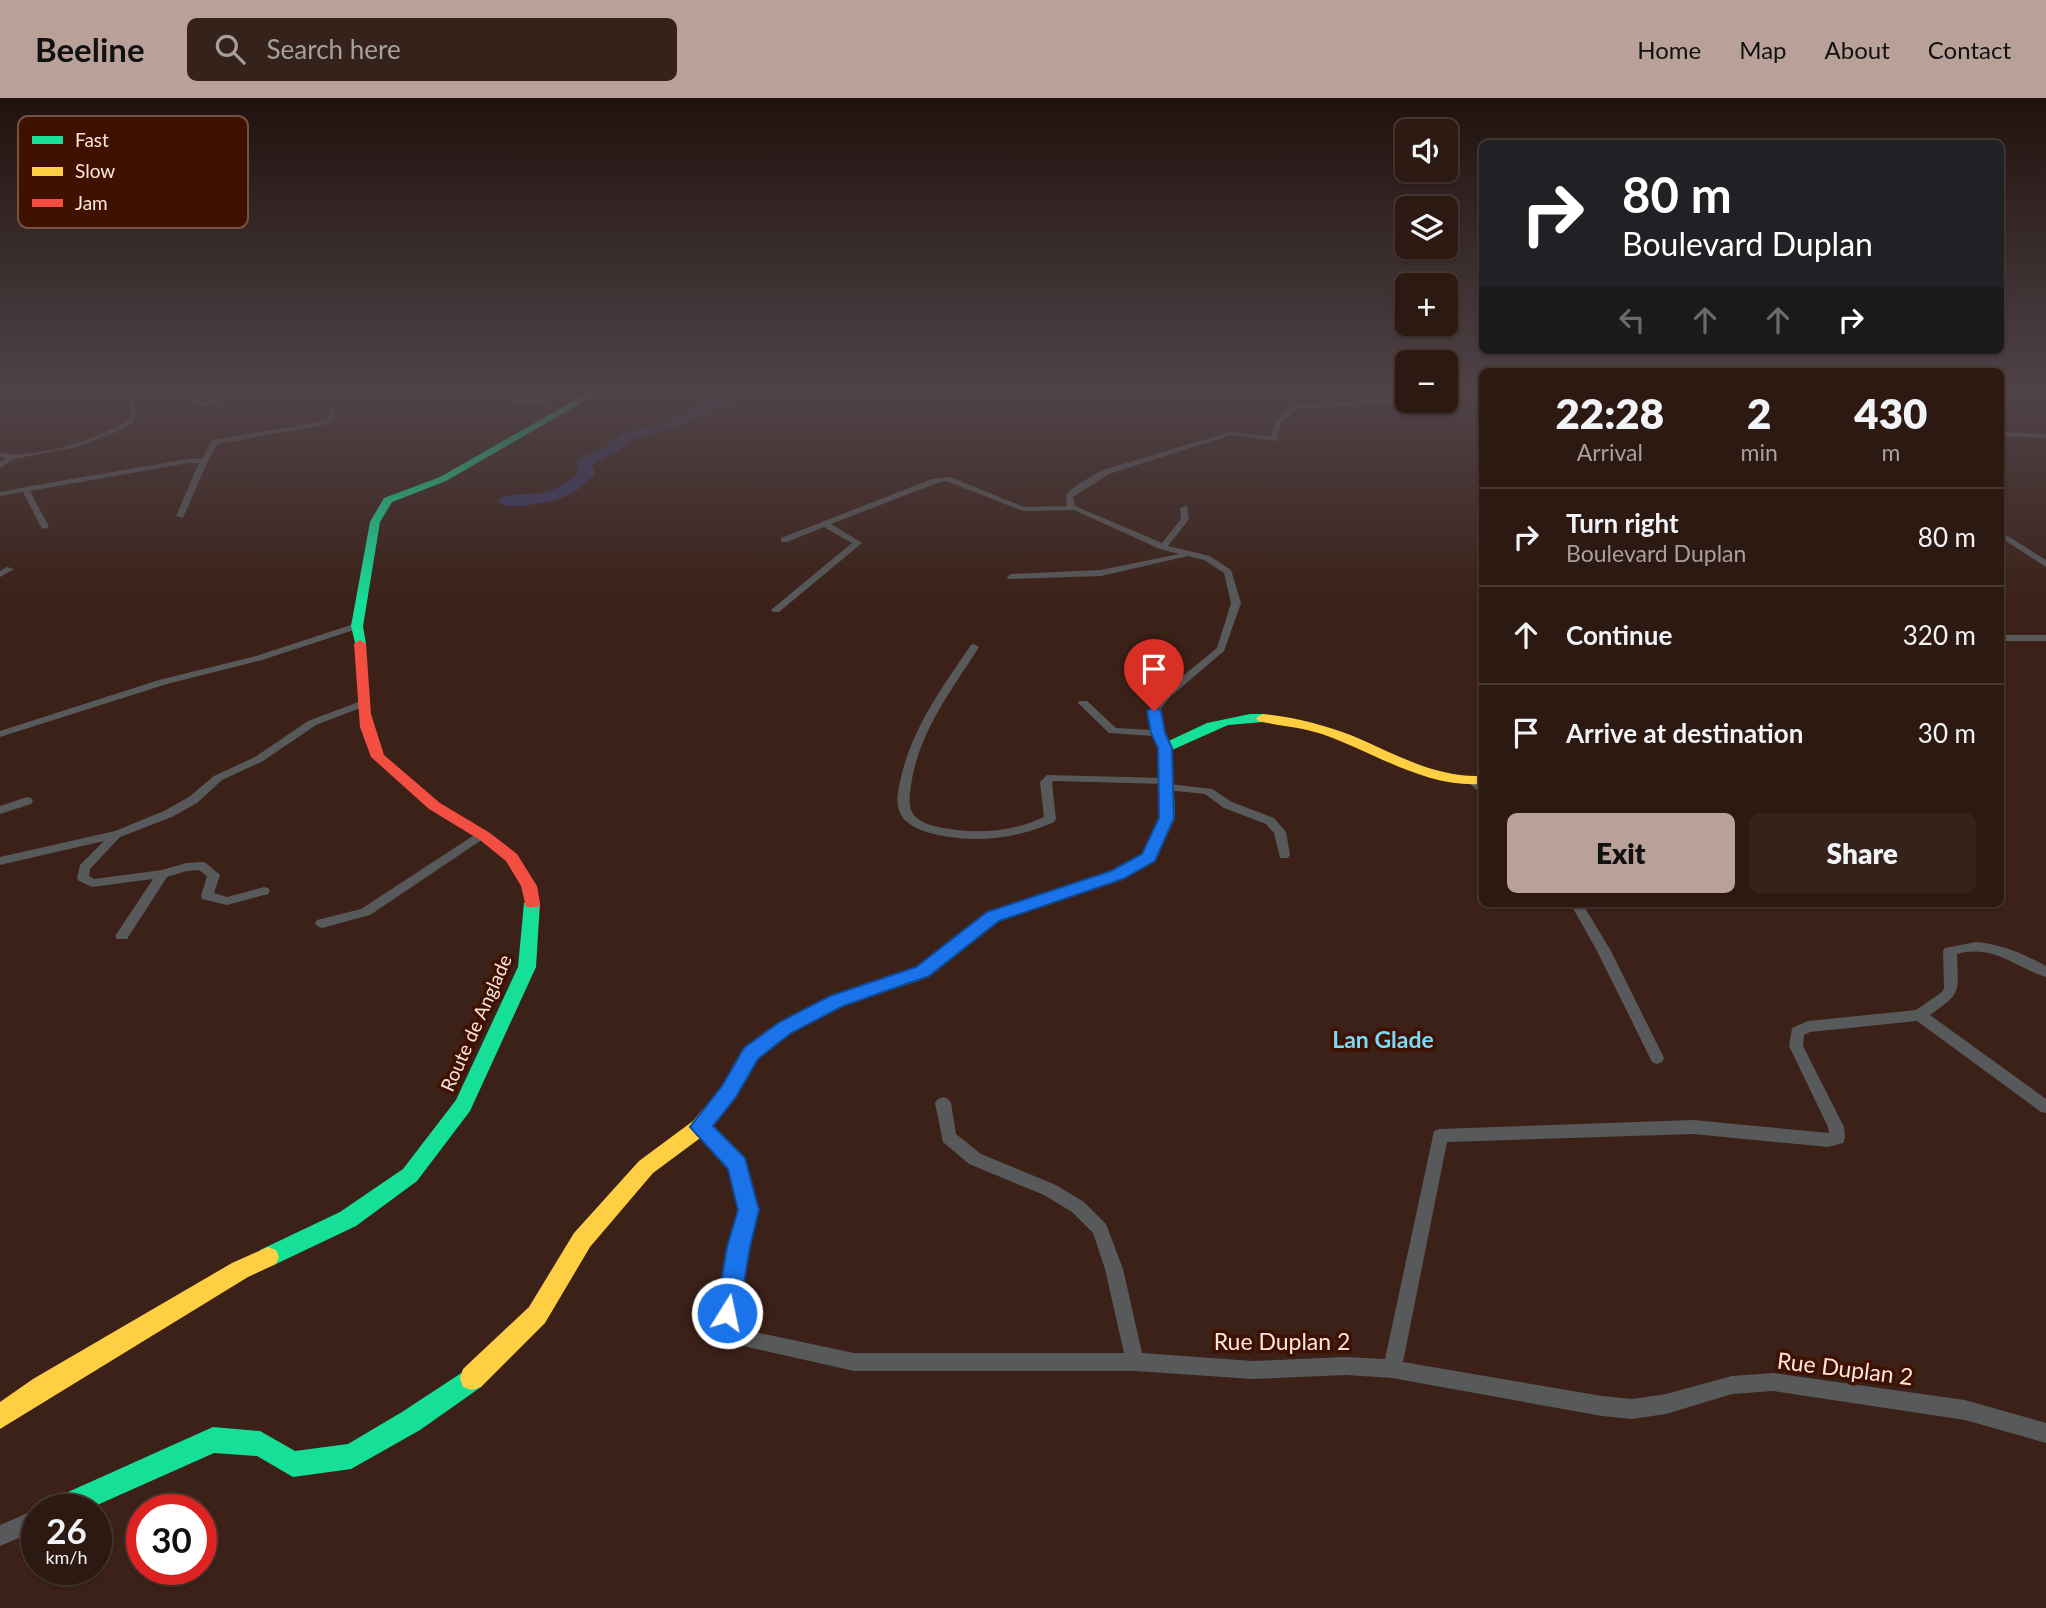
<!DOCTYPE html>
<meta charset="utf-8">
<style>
body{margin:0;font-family:Lato,sans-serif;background:#34221b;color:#f1f3f6;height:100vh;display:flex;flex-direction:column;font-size:26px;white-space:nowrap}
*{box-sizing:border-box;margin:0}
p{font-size:23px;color:#a6a09f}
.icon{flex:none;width:38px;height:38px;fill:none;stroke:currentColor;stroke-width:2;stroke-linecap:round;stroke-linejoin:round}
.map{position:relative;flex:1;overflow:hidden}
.side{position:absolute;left:1479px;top:270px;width:525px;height:539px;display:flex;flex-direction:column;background:#2c1912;border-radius:10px;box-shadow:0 2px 5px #0004,0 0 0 2px #483832}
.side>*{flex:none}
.hud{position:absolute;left:1479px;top:42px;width:525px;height:214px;border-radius:10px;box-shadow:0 2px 5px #0004,0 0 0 2px #483832;background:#202124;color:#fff;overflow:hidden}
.controls{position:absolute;left:1395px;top:21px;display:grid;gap:14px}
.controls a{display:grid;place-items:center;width:63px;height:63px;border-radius:10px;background:#2c1912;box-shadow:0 2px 5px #0004,0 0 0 2px #483832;font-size:35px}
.speed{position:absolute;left:21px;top:1396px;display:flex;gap:14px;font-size:35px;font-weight:700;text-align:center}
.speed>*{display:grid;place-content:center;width:91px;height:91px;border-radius:50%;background:#2c1912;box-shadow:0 2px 5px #0004,0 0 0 2px #483832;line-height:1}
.speed small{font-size:18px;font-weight:400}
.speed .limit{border:10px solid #d22;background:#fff;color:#111}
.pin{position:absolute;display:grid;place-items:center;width:60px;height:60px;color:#fff;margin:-72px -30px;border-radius:50% 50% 50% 0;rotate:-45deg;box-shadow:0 0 7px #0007}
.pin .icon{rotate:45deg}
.me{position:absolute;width:77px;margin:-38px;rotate:10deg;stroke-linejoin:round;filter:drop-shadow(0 0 5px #0008)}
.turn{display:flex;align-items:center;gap:24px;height:147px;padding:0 28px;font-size:32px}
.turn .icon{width:91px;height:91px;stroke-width:2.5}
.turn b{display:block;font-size:49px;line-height:60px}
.lanes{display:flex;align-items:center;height:66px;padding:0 28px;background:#0003;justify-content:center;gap:35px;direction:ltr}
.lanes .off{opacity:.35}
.eta{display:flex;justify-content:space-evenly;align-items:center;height:119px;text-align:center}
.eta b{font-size:42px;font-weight:800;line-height:49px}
.button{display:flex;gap:14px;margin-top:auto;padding:14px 28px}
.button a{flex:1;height:80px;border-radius:10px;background:#b9a098;color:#111;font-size:28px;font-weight:800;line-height:80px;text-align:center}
.button a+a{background:#34221b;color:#f1f3f6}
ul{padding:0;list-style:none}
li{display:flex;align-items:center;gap:21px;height:98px;padding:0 28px;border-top:2px solid #483832}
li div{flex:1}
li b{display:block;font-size:26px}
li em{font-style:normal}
header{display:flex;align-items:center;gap:42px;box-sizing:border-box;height:98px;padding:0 35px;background:#b9a098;color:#111}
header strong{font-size:33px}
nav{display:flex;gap:38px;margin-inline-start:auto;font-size:24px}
.search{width:490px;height:63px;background:#34221b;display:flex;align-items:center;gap:18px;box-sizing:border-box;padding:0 24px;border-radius:10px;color:#a6a09f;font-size:26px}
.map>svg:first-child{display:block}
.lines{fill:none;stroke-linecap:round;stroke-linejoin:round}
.river{fill:#383864;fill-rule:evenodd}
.street{fill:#57595b;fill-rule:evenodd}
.fast{fill:#16e098;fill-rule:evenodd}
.slow{fill:#ffcf43;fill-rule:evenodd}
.jam{fill:#f24e42;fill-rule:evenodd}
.route{fill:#1a73e8;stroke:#114b97;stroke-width:2}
.labels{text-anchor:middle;stroke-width:7;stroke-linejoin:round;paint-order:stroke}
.street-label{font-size:19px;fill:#fde5dd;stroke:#3f1101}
.quarter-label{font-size:23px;font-weight:bold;fill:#79daf8;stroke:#3f1101}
.near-street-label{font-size:23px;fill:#fde5dd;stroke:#3f1101}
.key{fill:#3f1101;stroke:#785143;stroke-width:2}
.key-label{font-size:19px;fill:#fde5dd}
</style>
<header>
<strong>Beeline</strong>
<div class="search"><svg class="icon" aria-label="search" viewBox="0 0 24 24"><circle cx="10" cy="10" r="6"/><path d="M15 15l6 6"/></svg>Search here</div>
<nav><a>Home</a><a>Map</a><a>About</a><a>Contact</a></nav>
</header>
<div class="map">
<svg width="2046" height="1510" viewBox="0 0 2046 1510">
<rect width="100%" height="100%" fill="#3b2118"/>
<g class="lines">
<!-- river -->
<path class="river" d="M730,294H745L736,304L673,331L633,341L616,354L592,366L595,375L593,378C585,386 576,394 566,398C552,404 507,414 497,403C507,393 531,398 545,394C558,391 569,383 579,374L576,364L578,361L606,348L623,335L663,325Z"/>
<!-- street -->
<g class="street">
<path d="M147,294H158L134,303L137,311L134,323L122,332L77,349L14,361L0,370V364L6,360L0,359V355C35,361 98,342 128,322L131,311L128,301Z"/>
<path d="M189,294H195L200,303L203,304L241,294H253L203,308L195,306Z"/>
<path d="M496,294C506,294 513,301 523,302C540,303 556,294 573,294C550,306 517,313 496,294Z"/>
<path d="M1407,300V303H1409L1297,311L1281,325L1277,343L1231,337L1109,376L1073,399L1075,408L1162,445L1181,421L1180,410L1187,408L1189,421L1168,448L1210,458L1231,472L1241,505L1224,553L1170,599L1159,613L1163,635L1170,650L1169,652H1161L1154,638L1109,635L1078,605L1079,603H1087L1116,630L1152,632L1149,613L1162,595L1217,550L1231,505L1224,475L1204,462L1188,458L1101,478L1008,481L1007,479L1011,476L1101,472L1179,456L1160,451L1074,412L1023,413L946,383L937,385L831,426L862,445L779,514H773L771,512L852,445L824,429L787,444H781V440L932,381L950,379L1024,409L1067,408L1066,396L1080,385L1103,372L1229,334L1271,338L1276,323L1293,308Z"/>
<path d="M331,309L336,310L334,322L329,326L218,346L208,363L183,420L176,418L199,365H188L30,393L49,429L45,431L41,429L23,394L0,398V394L25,389L188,361H202L212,342L325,323L328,321Z"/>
<path d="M2000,334L2046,336V340L2000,338Z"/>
<path d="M2000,433L2046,462V469L2000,439Z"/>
<path d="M7,469L14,471L0,479V473Z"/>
<path d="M357,525L362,528L360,530L262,562L167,586L0,639V633L159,582L256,558Z"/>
<rect x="2000" y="537" width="46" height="6"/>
<path d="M974,546L979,549C951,593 919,634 911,687C910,696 908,706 912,714C918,726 937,729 950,731C982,736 1014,733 1044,719L1040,684L1047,677L1166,680L1172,683L1169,686L1212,691L1232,704L1274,720L1286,734L1290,757L1288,760H1280L1274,735L1266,726L1224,710L1205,696L1167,692L1161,689L1164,686L1054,683L1052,685L1056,721L1054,724C1021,739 985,744 949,739C933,736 910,732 901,717C894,705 899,688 902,675C915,626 943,588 971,547Z"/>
<path d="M364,602L368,603V607L316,627L263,663L222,682L197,705L172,719L120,739L90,771L89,778L94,781L162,772L186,765L202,764L206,765L220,777L214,795L227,799L264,789L268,790L270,793L268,796L227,807L202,801L201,798L207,778L199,772L187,773L167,779L127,841H117L115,838L153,781L92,789L79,783L77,780L80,767L104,743L0,767V759L115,733L164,713L189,699L214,678L255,659L308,623Z"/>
<path d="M1474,681L1482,685V694L1478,693L1468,684Z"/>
<path d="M27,699L31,700L33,703L31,706L0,716V708Z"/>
<path d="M482,732L486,733L488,736L486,739L370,817L322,830L317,828L315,825L317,822L361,811Z"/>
<path d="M1570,805H1582L1611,853L1664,960L1662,964L1657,966L1652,964L1597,853Z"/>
<path d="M1976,844C2001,846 2024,856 2046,868V879C2014,869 1994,846 1957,856C1958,895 1963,894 1930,917L2046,1001V1015L2041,1014L1917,923L1810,934L1804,937L1803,948L1844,1029L1845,1040L1843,1045L1828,1049L1693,1036L1447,1044L1403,1264L1602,1298L1632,1301L1666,1296L1732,1278L1773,1275L1965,1302L2046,1325V1345L1965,1322L1773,1293L1732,1296L1666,1316L1632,1321L1602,1318L1392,1280L1346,1277L1253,1281L1135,1273H854L739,1247L718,1215L729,1149L740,1112L730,1070L692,1029L694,1024L700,1022L706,1024L743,1062L756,1112L747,1149L736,1213L750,1233L854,1255H1124L1105,1171L1093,1135L1072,1114L1044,1097L969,1066L943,1044L935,1005L938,1001L943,999L948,1001L951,1005L956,1036L981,1056L1056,1087L1084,1104L1106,1126L1123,1171L1142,1255L1253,1263L1346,1259L1385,1261L1434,1033L1440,1031L1693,1022L1829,1035L1828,1029L1789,948L1792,930L1808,923L1916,912L1942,894L1944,890L1943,853L1945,850Z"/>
<path d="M37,1411L41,1412H37V1432L0,1448V1427Z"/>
</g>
<!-- fast -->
<g class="fast">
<path d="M589,294H600L446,383L392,404L380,424L363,528L366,546L360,550L356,549L351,528L370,424L384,400L440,379Z"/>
<path d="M1250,616H1263L1270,620L1263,624L1228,627L1172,652L1175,720L1155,763L1123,781L999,822L929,879L842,908L792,935L758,960L736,1000L716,1024L709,1026L702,1024L699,1018L722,988L744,950L778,925L830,898L917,869L987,814L1111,773L1143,756L1159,720L1158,650L1160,647L1207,625Z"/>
<path d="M532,799L540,805L536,869L470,1013L417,1083L356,1128L276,1166L268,1169L260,1166L257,1159L260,1152L340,1114L403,1071L456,1002L518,869L524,805Z"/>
<path d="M472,1268L481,1271L484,1280L481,1289L420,1332L351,1371L293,1379L257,1358L214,1355L86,1412H44L48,1403L213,1329L260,1333L295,1353L348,1346L402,1314Z"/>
</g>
<!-- slow -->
<g class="slow">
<path d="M1263,616C1294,619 1324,627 1353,638C1395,656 1436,680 1482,678V686C1425,690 1374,654 1322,636C1301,629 1280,628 1258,623L1256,620Z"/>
<path d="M709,1010L716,1012L719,1018L707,1035L653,1075L590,1149L545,1225L481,1289L472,1292L463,1289L460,1280L463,1271L529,1209L574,1135L639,1063L693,1023L702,1012Z"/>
<path d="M268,1149L276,1152L279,1159L276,1166L248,1179L0,1331V1304L33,1281L232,1165Z"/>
</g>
<!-- jam -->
<path class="jam" d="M360,542L366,546L371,616L384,657L440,705L490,735L517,756L537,788L540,805L538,809H526L521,788L506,763L480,742L429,711L371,659L360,629L354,546Z"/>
</g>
<!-- sky -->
<linearGradient id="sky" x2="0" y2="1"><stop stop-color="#20120d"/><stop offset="0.58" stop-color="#4f4348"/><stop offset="1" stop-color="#4f4348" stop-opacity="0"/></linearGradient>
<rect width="2046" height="506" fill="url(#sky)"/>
<!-- route -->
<path class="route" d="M1154,609L1161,613L1165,635L1172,650L1174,720L1155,763L1123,781L999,823L929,878L843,908L791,935L758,961L736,999L713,1028L745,1060L759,1112L750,1149L739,1215L736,1223L727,1227L719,1223L716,1215L727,1149L738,1112L728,1071L690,1029L722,988L744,950L778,925L830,898L916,869L987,814L1111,773L1142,756L1159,720L1158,650L1151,635L1147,613Z"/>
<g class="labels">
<!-- street labels -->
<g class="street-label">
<text transform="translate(476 925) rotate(-66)" y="7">Route de Anglade</text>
</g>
<!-- quarter labels -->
<g class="quarter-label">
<text x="1383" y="950">Lan Glade</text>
</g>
<!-- near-street labels -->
<g class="near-street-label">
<text x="1282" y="1252">Rue Duplan 2</text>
<text transform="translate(1845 1271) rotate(7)" y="8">Rue Duplan 2</text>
</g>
</g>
<!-- legend -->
<rect x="18" y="18" width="230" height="112" rx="10" class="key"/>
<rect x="32" y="38" width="31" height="8" fill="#16e098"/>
<rect x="32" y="69" width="31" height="9" fill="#ffcf43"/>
<rect x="32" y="101" width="31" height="8" fill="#f24e42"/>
<g class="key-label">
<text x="75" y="49">Fast</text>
<text x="75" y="80">Slow</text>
<text x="75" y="112">Jam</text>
</g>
</svg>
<div class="controls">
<a><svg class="icon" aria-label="sound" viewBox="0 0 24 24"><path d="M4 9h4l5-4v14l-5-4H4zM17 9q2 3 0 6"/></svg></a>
<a><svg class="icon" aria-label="layers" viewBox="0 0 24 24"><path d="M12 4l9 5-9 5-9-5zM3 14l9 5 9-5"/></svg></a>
<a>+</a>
<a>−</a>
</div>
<div class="speed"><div>26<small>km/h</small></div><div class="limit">30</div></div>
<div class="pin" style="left:1154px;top:613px;background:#d93025"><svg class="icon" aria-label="arrive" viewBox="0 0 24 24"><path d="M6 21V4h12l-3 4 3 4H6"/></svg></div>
<svg class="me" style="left:727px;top:1215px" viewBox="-20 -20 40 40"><circle r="17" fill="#1a73e8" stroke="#fff" stroke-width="3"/><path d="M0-11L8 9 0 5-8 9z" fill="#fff"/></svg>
<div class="hud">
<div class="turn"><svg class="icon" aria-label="right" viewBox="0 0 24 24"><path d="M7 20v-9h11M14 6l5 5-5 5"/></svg><div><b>80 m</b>Boulevard Duplan</div></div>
<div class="lanes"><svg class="icon off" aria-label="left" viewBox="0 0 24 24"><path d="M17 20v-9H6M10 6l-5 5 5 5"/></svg><svg class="icon off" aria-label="ahead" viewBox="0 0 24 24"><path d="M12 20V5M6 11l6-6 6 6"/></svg><svg class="icon off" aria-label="ahead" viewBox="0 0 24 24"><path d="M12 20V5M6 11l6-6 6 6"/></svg><svg class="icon" aria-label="right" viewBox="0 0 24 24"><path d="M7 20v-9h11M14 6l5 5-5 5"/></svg></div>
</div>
<section class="side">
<div class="eta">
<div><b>22:28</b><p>Arrival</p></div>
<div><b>2</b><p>min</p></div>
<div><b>430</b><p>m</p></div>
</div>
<ul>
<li><svg class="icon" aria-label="right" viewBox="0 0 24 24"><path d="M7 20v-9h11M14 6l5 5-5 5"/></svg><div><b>Turn right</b><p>Boulevard Duplan</p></div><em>80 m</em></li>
<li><svg class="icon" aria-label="ahead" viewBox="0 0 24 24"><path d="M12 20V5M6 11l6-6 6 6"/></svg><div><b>Continue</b></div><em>320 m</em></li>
<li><svg class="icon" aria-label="arrive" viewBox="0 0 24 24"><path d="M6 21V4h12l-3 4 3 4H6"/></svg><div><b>Arrive at destination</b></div><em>30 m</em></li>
</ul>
<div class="button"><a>Exit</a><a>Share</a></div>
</section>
</div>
